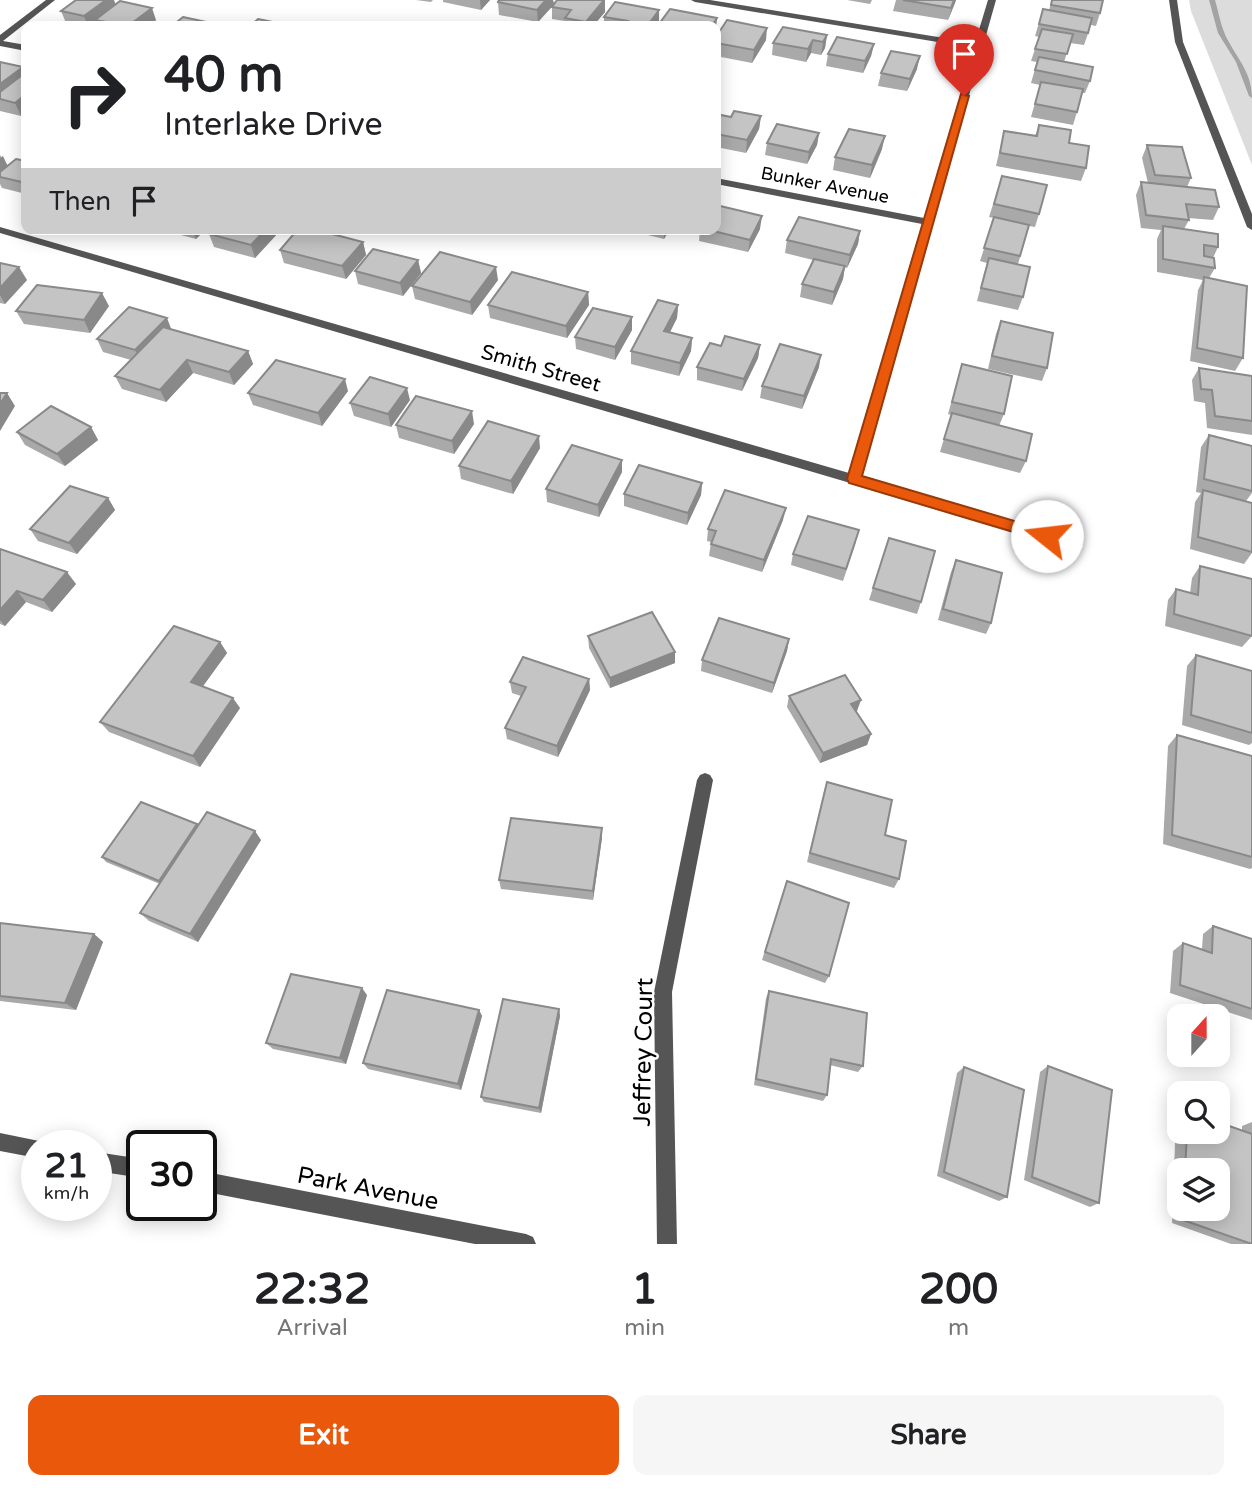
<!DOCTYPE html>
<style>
body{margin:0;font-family:"Varela Round",sans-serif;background:#f6f6f6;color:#202124;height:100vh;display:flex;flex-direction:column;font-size:26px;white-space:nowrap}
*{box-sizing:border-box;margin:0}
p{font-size:23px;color:#757577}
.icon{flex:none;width:38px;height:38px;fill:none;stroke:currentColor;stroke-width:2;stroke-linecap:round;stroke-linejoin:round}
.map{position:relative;height:1244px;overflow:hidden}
.side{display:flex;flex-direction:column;background:#fff;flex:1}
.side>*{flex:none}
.hud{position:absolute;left:21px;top:21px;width:700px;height:214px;border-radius:14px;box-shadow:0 4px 18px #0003;background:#fff;color:#202124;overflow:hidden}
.needle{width:46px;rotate:21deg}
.controls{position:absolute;left:1167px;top:1004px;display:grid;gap:14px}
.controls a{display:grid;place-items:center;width:63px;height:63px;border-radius:14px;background:#fff;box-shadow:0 4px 18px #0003;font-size:35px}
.speed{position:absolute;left:21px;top:1130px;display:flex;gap:14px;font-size:35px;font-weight:700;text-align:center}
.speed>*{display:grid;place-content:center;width:91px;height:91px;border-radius:50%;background:#fff;box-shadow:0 4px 18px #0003;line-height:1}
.speed small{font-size:18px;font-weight:400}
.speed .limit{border:4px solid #111;border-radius:10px;background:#fff;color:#111}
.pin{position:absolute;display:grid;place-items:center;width:60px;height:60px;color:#fff;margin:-72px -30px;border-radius:50% 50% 50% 0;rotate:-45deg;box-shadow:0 0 7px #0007}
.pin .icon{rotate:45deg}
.me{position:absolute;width:77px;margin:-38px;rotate:286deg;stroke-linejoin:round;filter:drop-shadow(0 0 5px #0008)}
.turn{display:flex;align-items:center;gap:24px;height:147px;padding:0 28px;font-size:32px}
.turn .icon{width:91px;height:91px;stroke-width:2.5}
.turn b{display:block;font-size:49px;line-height:60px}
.then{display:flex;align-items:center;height:66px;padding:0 28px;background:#0003;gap:14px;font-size:26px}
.eta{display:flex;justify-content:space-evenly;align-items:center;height:119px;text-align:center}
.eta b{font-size:42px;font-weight:700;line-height:49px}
.primary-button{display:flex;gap:14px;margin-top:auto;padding:14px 28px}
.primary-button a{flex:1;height:80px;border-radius:14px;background:#ea580c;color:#fff;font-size:28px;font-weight:700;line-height:80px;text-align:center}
.primary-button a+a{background:#f6f6f6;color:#202124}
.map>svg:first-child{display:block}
.green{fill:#dcdcdc}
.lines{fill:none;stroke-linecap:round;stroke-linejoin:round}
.stream{fill:#a3a3a3;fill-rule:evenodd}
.minor{fill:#555;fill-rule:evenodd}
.tertiary{fill:#555;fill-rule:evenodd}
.wall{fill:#a9a9a9;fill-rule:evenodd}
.shaded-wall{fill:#898989}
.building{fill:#c4c4c4;stroke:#898989;stroke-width:2}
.route{fill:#ea580c;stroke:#983908;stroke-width:2}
.labels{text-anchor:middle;stroke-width:5;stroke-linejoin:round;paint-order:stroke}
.far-street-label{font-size:18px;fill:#000;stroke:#fff}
.street-label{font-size:21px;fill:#000;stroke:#fff}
.near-street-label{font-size:24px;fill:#000;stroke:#fff}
</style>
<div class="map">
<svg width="1252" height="1244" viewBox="0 0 1252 1244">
<rect width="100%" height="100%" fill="#fff"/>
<!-- green -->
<path class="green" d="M1189,0H1252V165L1191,11Z"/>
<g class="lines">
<!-- stream -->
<path class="stream" d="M1209,0H1215C1218,10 1220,22 1224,32C1234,56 1252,70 1252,98L1249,96L1236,62L1218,33Z"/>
<!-- minor -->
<g class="minor">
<path d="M46,0H55L3,41L26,45V51L0,46V35Z"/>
<path d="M691,0H710L975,43L988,0H996L861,477L1076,539L1078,543L1076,547L1071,548L0,233V227L849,473L922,224L716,184V178L924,218L974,48L695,2Z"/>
<path d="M1169,0H1177L1183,42L1252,214V230L1247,227L1175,42Z"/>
<path d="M705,773L710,775L713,780L672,992L677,1244H657L654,992L697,780L700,775Z"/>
</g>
<!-- tertiary -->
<g class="tertiary">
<path d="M0,1133L44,1142L45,1146H37V1158L0,1151Z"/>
<path d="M96,1152L142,1159V1178L96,1171Z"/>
<path d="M201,1171L526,1234L533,1237L536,1244H475L201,1191Z"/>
</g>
</g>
<!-- wall -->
<g class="wall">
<path d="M416,0H433L431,2Z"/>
<path d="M443,0H490L481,10L443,2Z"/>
<path d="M499,0H553L554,4L605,0V12L593,26H565V21L552,19V7L538,22L499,15L498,2Z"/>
<path d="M847,0H872L870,4Z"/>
<path d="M896,0H956L948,20L893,11Z"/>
<path d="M1052,0L1100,13L1096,26L1091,25L1084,45L1070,43L1064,62L1090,81L1085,93H1082L1077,112L1073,125L1031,117L1040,85L1031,83L1037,62L1031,61L1039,37L1035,36L1043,9L1049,10Z"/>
<path d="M115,5L156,20L148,26H98L96,23L92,26H79L66,23L61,11Z"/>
<path d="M604,17L659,22L656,26H604Z"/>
<path d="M827,35L825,48L821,55L811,53L806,62L772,55L773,43Z"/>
<path d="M716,37L766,40L752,63L716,56Z"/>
<path d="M874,44L871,56L863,73L826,66L828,54Z"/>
<path d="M0,62L26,73L21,116L0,111Z"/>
<path d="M917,69L907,91L878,86L881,73Z"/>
<path d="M716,114L731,117L761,116L759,129L746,153L716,147Z"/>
<path d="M1039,125L1069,143L1086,168L1081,181L996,166L1004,131L1035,136Z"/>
<path d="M819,133L817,145L807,164L765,155L767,143Z"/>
<path d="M1147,145L1191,178L1187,187L1219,207L1213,220L1188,218L1189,220L1184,229L1218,247L1213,258L1215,268L1209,278L1243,358L1235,371L1190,361L1198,290L1203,280L1157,272V239L1161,230L1141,228L1136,195L1141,182L1148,183L1142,158Z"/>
<path d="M882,149L870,178L833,170L835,157Z"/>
<path d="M0,155L8,166L26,161V194L2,188L0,184Z"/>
<path d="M1002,176L1039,214L1035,227L1029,226L1018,264L1023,297L1018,310L977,301L987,263L980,261L994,218L989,217Z"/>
<path d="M158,229H206L196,239Z"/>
<path d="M214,229H277L278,233L255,258L214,247L209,234Z"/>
<path d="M632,229H690L687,235L669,231L664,239L632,231Z"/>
<path d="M700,229H760L748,252L699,241Z"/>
<path d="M860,231L858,244L847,268L845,267L843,279L832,305L800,297L802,284L813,260L785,253L787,240Z"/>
<path d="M363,242L366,255L346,279L284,263L280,250Z"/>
<path d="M418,260L421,273L403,296L358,284L355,271Z"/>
<path d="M0,263L27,280L5,304L0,303Z"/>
<path d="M498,280L472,315L415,299L412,286Z"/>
<path d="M588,292L589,305L567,338L490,318L488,305Z"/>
<path d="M678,305L677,318L670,332L692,338L691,351L679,376L631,364V351Z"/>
<path d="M109,306L90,333L24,324L16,311Z"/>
<path d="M632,317V330L615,360L576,349L575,337Z"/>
<path d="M1001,321L1047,368L1042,381L988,369L996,334Z"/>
<path d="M172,329L248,351L253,364L234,385L193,373L166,402L122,389L115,376L131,360L103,352L97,339Z"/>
<path d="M760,345L758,358L742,391L697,380V367L721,346Z"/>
<path d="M962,364L1004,414L999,426L1026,461L1020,473L940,452L951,415L948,414Z"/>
<path d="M819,367L802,409L760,398L762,386Z"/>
<path d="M1199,368L1252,376V435L1207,428L1205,403L1194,401L1192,380Z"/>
<path d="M348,391L322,426L253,405L248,393Z"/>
<path d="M410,400L391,427L354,416L350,403Z"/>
<path d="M474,424L454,454L399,438L396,425Z"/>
<path d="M91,427L98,440L65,466L25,445L17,432Z"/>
<path d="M1209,435L1252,446V493L1246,501L1252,503V553L1244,564L1190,549L1195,502L1201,493L1196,492L1201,447Z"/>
<path d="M540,448L513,494L461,479L459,466Z"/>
<path d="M622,460V472L599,517L547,502L546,489Z"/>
<path d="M702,483L701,495L687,525L624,506V494Z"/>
<path d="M108,498L115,510L77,554L38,541L30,529Z"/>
<path d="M783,520L762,572L709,556L711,542L707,541L708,529Z"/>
<path d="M889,538L921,602L917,614L869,600Z"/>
<path d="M856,542L843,581L791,565L793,554Z"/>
<path d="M0,549L76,584L52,612L26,602L5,626L0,624Z"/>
<path d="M956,560L991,623L986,634L938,620L951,572Z"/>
<path d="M1200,566L1252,636L1242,647L1165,626L1168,600L1176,589L1190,593L1192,578Z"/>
<path d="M588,636L675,652V663L610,688L589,648Z"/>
<path d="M789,639L787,651L772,693L701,671L702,660Z"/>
<path d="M220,642L227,653L203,686L240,708L200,767L109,732L100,722Z"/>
<path d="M1196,655L1252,671V743L1249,745L1182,725L1187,666Z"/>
<path d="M589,679L590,690L558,757L507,739L505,728L521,696L512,693L510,682Z"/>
<path d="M789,696L857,711H856L871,734L867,745L820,763L787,707Z"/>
<path d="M1177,735L1252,756V868L1250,869L1163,844L1168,746Z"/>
<path d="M827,782L885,835L899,879L894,888L807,862L824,792Z"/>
<path d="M197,824L198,826L261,840L198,942L149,921L140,913L160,884L106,862L102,857Z"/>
<path d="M602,838L593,900L501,889L499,880Z"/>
<path d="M787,881L829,976L825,983L762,960Z"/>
<path d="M0,923L94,934L103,942L76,1010L0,1001Z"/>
<path d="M1213,926L1252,939V1020L1170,993L1173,951L1183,943L1202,949L1203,934Z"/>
<path d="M769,991L863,1066L858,1072L830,1065L827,1095L823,1101L754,1085L766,998Z"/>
<path d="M367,995L346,1064L273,1049L266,1043Z"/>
<path d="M559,1009L560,1016L541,1113L484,1102L481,1097Z"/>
<path d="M479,1010L482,1016L461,1090L368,1069L363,1063Z"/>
<path d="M1048,1066L1099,1203L1090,1207L1024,1180L1040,1072Z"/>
<path d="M964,1067L1007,1197L999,1201L937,1176L957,1073Z"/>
<path d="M1180,1116V1132H1218L1242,1130V1126L1252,1122V1244H1231L1172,1223L1176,1117ZM1180,1171H1218V1209H1180Z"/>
</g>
<!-- shaded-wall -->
<g class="shaded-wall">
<path d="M106,0H114L117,8L95,20L96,23L92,26H88L84,16Z"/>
<path d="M480,0H490L481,10Z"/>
<path d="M546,0H553L554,4L538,22L537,10Z"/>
<path d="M605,0V12L593,26H587L586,22Z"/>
<path d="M954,0H956L955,3L948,20Z"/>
<path d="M152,8L156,20L148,26H128Z"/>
<path d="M659,10V22L656,26H648Z"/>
<path d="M717,18L716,30V31V26H712Z"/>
<path d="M767,28L766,40L752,63L754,50Z"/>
<path d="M827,35L825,48L821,55L823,42Z"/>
<path d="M813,40L811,53L806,62L808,49Z"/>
<path d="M874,44L871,56L863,73L865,61Z"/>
<path d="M920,56L917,69L907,91L910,79Z"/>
<path d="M23,67L26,74L0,99V84Z"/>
<path d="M26,94V112L21,116L15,103Z"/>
<path d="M761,116L759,129L746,153L747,140Z"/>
<path d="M819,133L817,145L807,164L809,152Z"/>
<path d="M885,136L882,149L870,178L872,165Z"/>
<path d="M3,156L9,169L0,175V158Z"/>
<path d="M762,216L760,229L748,252L750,240Z"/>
<path d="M192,229H206L196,239Z"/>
<path d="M266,229H277L278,233L255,258L251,245Z"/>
<path d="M664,229H669L664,239Z"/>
<path d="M860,231L858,244L847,268L850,255Z"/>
<path d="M363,242L366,255L346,279L342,266Z"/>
<path d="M418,260L421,273L403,296L400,283Z"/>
<path d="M845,266L843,279L832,305L834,292Z"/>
<path d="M19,267L27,280L5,304L0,295V288Z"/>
<path d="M496,267L498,280L472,315L470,302Z"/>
<path d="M588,292L589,305L567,338L566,326Z"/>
<path d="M102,293L109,306L90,333L84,320Z"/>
<path d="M678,305L677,318L664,344V331Z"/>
<path d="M632,317V330L615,360V347Z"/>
<path d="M167,318L172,331L142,363L135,350Z"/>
<path d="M692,338L691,351L679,376L680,363Z"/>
<path d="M760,345L758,358L742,391L744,379Z"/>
<path d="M248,351L253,364L234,385L229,372Z"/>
<path d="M821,355L819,367L802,409L804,396Z"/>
<path d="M187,360L193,373L166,402L160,390Z"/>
<path d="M345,379L348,391L322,426L318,413Z"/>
<path d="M407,388L410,400L391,427L388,414Z"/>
<path d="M7,393L15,406L0,431V404Z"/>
<path d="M472,411L474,424L454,454L452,441Z"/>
<path d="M91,427L98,440L65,466L57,454Z"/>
<path d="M539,436L540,448L513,494L511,481Z"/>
<path d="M622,460V472L599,517L598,505Z"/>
<path d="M702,483L701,495L687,525L688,513Z"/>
<path d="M108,498L115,510L77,554L69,543Z"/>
<path d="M786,508L783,520L762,572L764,560Z"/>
<path d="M67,572L76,584L52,612L43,600Z"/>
<path d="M17,591L26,602L5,626L0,620V610Z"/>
<path d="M789,639L787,651L772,693L774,683Z"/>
<path d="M220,642L227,653L198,693L191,682Z"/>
<path d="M675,652V663L610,688V678Z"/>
<path d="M589,679L590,690L558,757L557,746Z"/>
<path d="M233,698L240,708L200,767L193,756Z"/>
<path d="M861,700L857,711L848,715L851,704Z"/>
<path d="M871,734L867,745L820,763L823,753Z"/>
<path d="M197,824L200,829L163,885L159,881Z"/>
<path d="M602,828V838L593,900V891Z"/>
<path d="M255,831L261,840L198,942L190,934Z"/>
<path d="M94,934L103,942L76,1010L65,1003Z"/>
<path d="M362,988L367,995L346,1064L340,1058Z"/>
<path d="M559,1009L560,1016L541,1113L539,1108Z"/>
<path d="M479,1010L482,1016L461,1090L458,1084Z"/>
</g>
<!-- building -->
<g class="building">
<path d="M76,0H106L84,16L61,11Z"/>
<path d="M499,0H546L537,10L498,2Z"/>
<path d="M557,0H604L586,22L565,18L571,10L552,7Z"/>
<path d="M903,0H954L951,8Z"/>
<path d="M1052,0H1103L1100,13L1051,5Z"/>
<path d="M120,1L152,8L128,26L95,20Z"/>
<path d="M615,2L659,10L648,25L640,23L638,26H624L628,21L604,17Z"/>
<path d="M670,9L717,18L712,26H670L659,24Z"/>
<path d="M1043,9L1092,18L1088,33L1039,24Z"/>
<path d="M183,17L225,26H172Z"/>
<path d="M258,19L283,24L281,26H250Z"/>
<path d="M727,20L767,28L754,50L716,43V37Z"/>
<path d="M783,27L827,35L823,42L813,40L808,49L773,43Z"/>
<path d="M1042,29L1073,34L1067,54L1035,49Z"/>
<path d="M837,37L874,44L865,61L828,54Z"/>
<path d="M891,51L920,56L910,79L881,73Z"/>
<path d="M1039,57L1093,67L1090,81L1035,70Z"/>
<path d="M0,62L23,67L0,84Z"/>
<path d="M26,72V94L15,103L0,99V92Z"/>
<path d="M1041,82L1083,89L1077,112L1035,104Z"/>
<path d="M734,111L761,116L747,140L716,134V114L731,117Z"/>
<path d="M777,124L819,133L809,152L767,143Z"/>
<path d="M1039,125L1071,130L1069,143L1089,146L1086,168L1000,153L1004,131L1037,136Z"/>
<path d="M849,129L885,136L872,165L835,157Z"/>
<path d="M1147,145L1182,147L1191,178L1155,175Z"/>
<path d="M16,159L26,161V183L0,177V172Z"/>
<path d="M1002,176L1047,185L1039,214L994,204Z"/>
<path d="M1141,182L1215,190L1219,207L1186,204L1189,220L1146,215Z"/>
<path d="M716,205L762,216L750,240L705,229H716Z"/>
<path d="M799,217L860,231L850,255L787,240Z"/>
<path d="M994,217L1029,225L1020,256L984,248Z"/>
<path d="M1163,226L1218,234V247L1204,245V256L1214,258L1215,268L1163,259Z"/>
<path d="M214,229H266L251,245L209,234Z"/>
<path d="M298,229H313L363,242L342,266L280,250Z"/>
<path d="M373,249L418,260L400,283L355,271Z"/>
<path d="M440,252L496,267L470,302L412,286Z"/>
<path d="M989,258L1030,267L1023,297L981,288Z"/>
<path d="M814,259L845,266L834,292L802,284Z"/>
<path d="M0,263L19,267L0,288Z"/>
<path d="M512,272L588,292L566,326L488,305Z"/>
<path d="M1204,277L1247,286L1243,358L1197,348Z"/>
<path d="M37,285L102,293L84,320L16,311Z"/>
<path d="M658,300L678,305L664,331L692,338L680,363L631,351Z"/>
<path d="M129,307L167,318L135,350L97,339Z"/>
<path d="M593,308L632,317L615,347L575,337Z"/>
<path d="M1001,321L1053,333L1047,368L992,356Z"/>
<path d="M163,327L248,351L229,372L187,360L160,390L115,376Z"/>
<path d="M725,336L760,345L744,379L697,367L710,343L721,346Z"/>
<path d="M780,344L821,355L804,396L762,386Z"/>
<path d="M276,360L345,379L318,413L248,393Z"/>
<path d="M962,364L1012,376L1004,414L952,402Z"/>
<path d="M1199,368L1252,376V421L1215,416L1212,390L1201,389Z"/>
<path d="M370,377L407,388L388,414L350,403Z"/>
<path d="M0,393H7L0,404Z"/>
<path d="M416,396L472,411L452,441L396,425Z"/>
<path d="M51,406L91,427L57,454L17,432Z"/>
<path d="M952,413L1032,434L1026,461L944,439Z"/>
<path d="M488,421L539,436L511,481L459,466Z"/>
<path d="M1209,435L1252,446V491L1204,479Z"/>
<path d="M572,445L622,460L598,505L546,489Z"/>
<path d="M639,465L702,483L688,513L624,494Z"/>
<path d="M70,486L108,498L69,543L30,529Z"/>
<path d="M725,490L786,508L764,560L711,544L716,531L708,529Z"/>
<path d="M1203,490L1252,503V552L1198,537Z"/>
<path d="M808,516L859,530L846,569L793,554Z"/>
<path d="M889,538L935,551L921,602L873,588Z"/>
<path d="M0,549L67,572L43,600L17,591L0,610Z"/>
<path d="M956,560L1002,573L991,623L943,609Z"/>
<path d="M1200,566L1252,579V636L1174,614L1176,589L1198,595Z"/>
<path d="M652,612L675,652L610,678L588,636Z"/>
<path d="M719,618L789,639L774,683L702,660Z"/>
<path d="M174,626L220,642L191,682L233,698L193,756L100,722Z"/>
<path d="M1196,655L1252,671V733L1191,715Z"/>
<path d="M523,657L589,679L557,746L505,728L526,687L510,682Z"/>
<path d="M845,675L861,700L851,704L871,734L823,753L789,696Z"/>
<path d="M1177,735L1252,756V857L1172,835Z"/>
<path d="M827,782L892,800L885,835L906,841L899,879L810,853Z"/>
<path d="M141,802L197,824L159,881L102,857Z"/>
<path d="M207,812L255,831L190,934L140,913Z"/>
<path d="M511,818L602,828L593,891L499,880Z"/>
<path d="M787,881L849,903L829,976L765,952Z"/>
<path d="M0,923L94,934L65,1003L0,996Z"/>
<path d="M1213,926L1252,939V1009L1180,985L1183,943L1212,953Z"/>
<path d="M291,974L362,988L340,1058L266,1043Z"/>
<path d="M387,990L479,1010L458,1084L363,1063Z"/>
<path d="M769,991L867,1013L863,1066L831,1059L827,1095L756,1079Z"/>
<path d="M503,999L559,1009L539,1108L481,1097Z"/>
<path d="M1048,1066L1112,1090L1099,1203L1032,1177Z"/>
<path d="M964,1067L1024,1090L1007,1197L944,1172Z"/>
<path d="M1218,1122L1252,1134V1244L1183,1220L1184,1209H1218V1171H1185L1187,1132H1218Z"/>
</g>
<!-- route -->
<path class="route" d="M961,94L969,96L862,476L1052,532L1055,536L1052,540L1047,542L849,483L847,479Z"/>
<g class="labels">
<!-- far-street labels -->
<g class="far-street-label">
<text transform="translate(825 185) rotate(11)" y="6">Bunker Avenue</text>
</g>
<!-- street labels -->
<g class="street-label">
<text transform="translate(541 368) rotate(16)" y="7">Smith Street</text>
</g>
<!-- near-street labels -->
<g class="near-street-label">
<text transform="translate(643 1052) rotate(-89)" y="8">Jeffrey Court</text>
<text transform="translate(368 1188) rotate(11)" y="8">Park Avenue</text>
</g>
</g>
</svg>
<div class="controls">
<a><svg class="needle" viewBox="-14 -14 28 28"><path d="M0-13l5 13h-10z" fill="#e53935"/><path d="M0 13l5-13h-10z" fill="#757577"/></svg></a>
<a><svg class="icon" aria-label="search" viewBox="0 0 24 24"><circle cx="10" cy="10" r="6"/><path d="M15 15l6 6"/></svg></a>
<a><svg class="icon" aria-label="layers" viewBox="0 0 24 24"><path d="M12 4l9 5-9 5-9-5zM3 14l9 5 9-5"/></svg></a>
</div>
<div class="speed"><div>21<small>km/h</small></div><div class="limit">30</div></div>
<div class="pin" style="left:964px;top:96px;background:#d93025"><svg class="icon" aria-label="arrive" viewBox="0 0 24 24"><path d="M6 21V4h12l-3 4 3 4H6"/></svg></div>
<svg class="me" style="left:1047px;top:536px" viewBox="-20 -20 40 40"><circle r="19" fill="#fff"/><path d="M0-13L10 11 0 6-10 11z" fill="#ea580c"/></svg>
<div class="hud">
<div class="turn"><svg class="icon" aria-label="right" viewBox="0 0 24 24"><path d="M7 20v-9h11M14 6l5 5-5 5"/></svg><div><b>40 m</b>Interlake Drive</div></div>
<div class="then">Then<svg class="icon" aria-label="arrive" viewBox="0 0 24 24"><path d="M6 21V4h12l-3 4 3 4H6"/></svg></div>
</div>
</div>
<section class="side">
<div class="eta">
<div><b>22:32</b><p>Arrival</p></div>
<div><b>1</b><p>min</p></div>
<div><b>200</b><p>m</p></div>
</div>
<div class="primary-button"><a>Exit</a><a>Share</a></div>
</section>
